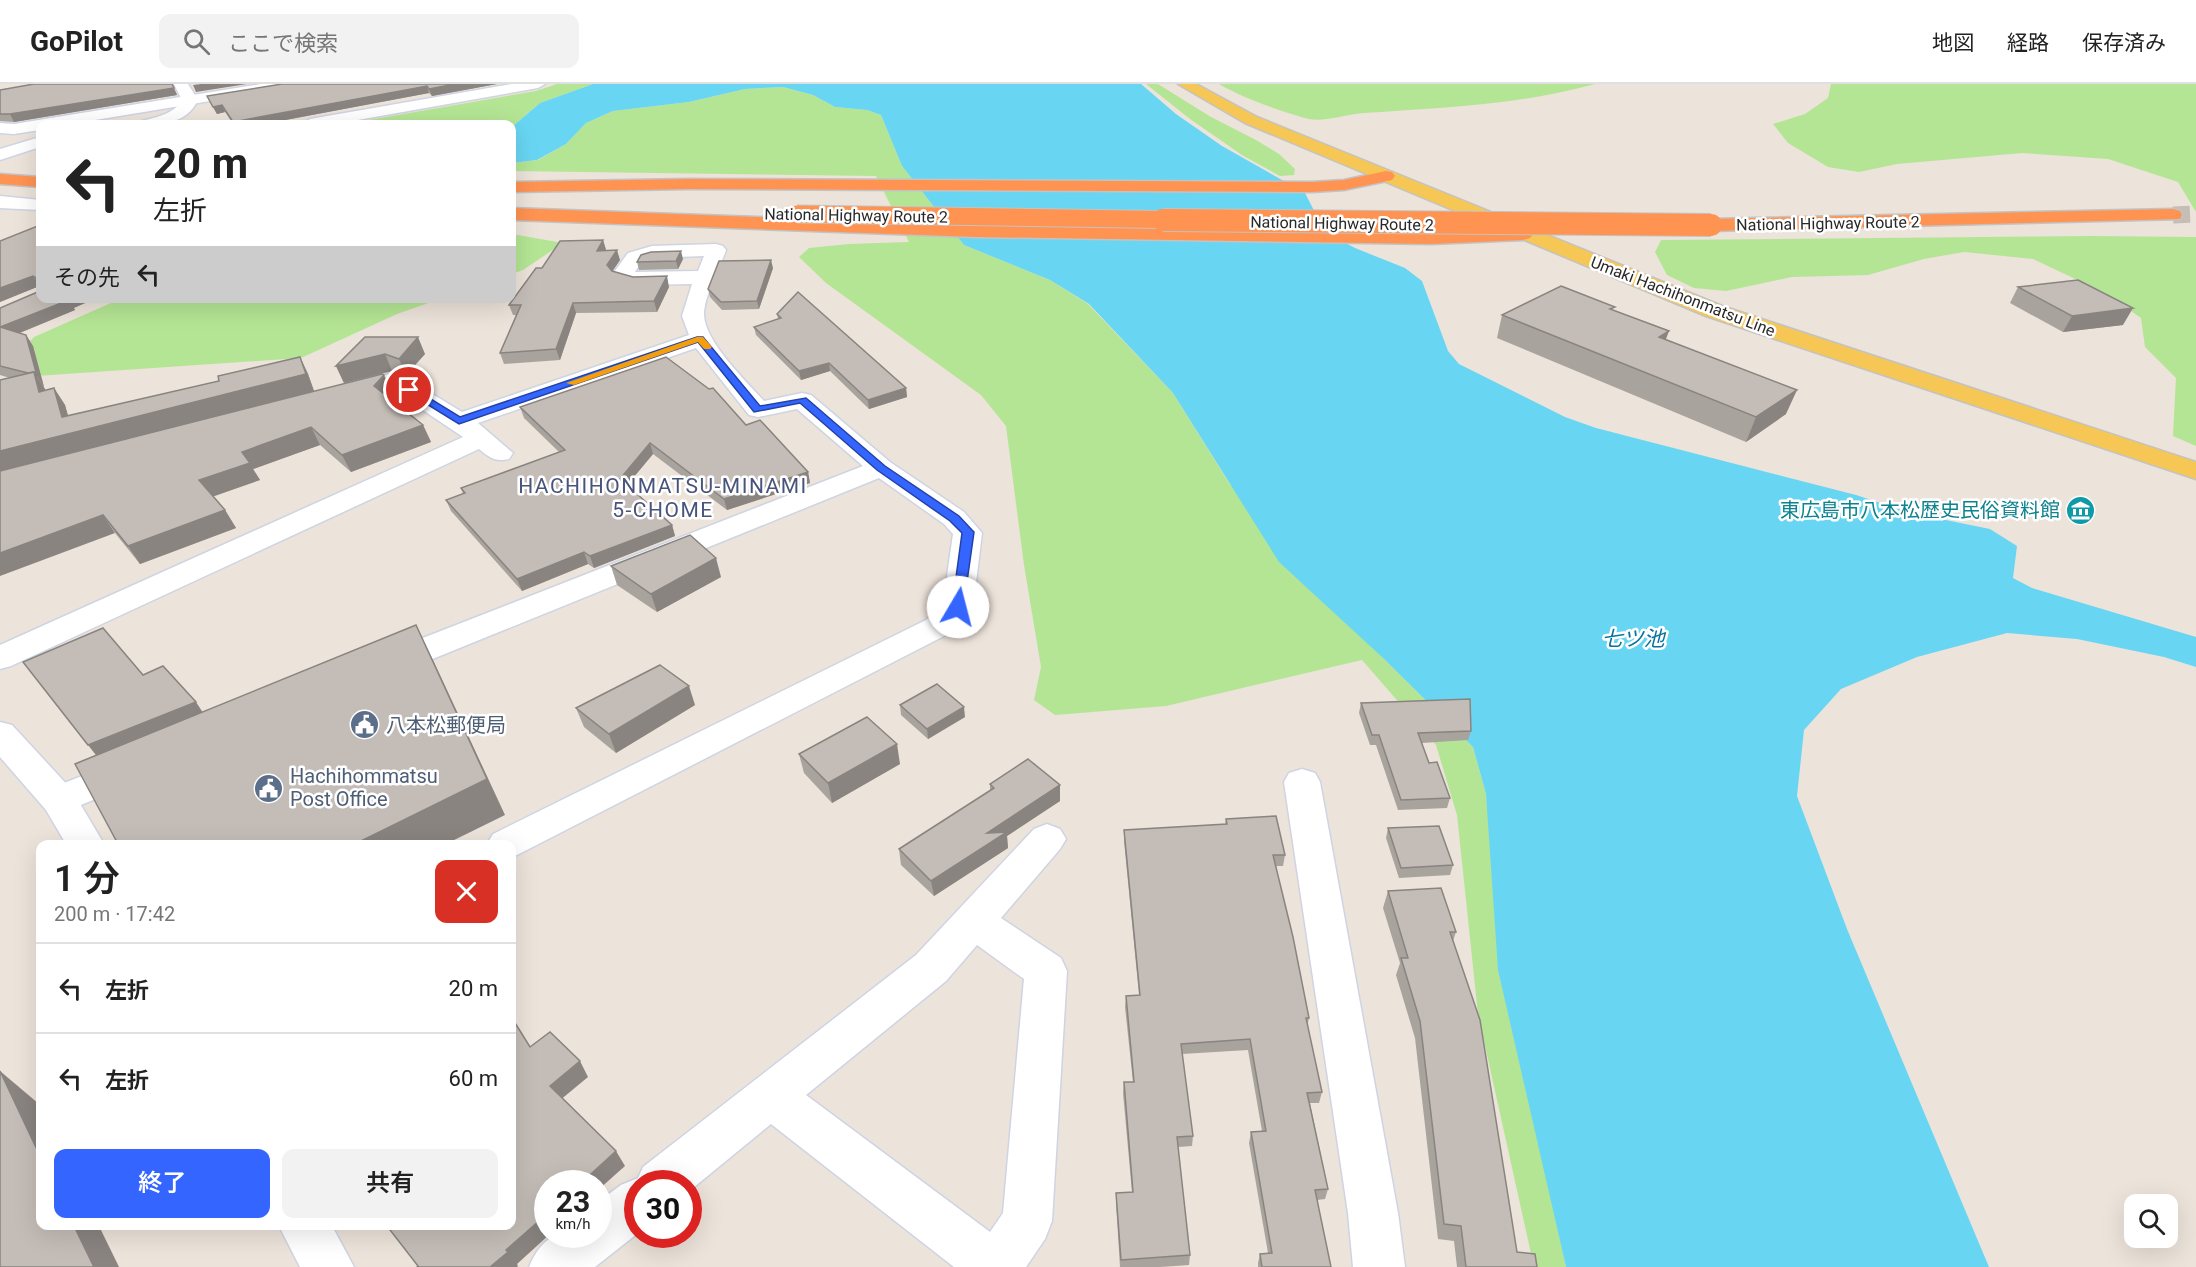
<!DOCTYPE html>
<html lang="ja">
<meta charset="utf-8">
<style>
body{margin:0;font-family:Roboto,"Noto Sans JP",sans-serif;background:#f2f2f2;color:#222;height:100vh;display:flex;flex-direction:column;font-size:22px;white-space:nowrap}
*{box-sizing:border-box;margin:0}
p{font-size:20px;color:#767676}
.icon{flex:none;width:33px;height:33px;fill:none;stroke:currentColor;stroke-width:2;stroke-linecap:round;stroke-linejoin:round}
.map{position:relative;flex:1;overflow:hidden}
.panel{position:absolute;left:36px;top:756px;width:480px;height:390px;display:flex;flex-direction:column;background:#fff;border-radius:12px;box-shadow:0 6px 24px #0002}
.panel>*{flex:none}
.banner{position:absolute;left:36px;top:36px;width:480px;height:183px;border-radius:12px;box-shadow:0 6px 24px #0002;background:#fff;color:#222;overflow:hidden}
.fabs{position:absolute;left:2124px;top:1110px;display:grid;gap:12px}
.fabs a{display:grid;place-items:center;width:54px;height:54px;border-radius:12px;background:#fff;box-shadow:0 6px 24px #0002;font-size:30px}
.speed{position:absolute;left:534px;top:1086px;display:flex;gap:12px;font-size:30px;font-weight:700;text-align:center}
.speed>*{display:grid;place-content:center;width:78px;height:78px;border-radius:50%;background:#fff;box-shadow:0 6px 24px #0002;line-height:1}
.speed small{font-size:15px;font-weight:400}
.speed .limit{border:9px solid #d22;background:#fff;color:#111}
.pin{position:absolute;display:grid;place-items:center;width:51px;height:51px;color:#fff;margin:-26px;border:3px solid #fff;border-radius:50%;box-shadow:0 2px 6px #0007}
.me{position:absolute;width:66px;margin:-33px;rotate:8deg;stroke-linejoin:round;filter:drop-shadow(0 0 4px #0008)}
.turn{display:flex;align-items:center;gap:21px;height:126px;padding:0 18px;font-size:27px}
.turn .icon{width:78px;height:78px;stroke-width:2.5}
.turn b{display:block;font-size:42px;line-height:51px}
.then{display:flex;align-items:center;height:57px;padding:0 18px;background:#0003;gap:12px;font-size:22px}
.round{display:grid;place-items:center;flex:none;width:63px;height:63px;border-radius:12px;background:#f2f2f2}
.head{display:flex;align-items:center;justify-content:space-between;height:102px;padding:0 18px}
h1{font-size:36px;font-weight:600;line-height:45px}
.cta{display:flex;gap:12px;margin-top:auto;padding:12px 18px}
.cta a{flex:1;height:69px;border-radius:12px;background:#3465ff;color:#fff;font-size:24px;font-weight:600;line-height:69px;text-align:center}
.cta a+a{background:#f2f2f2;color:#222}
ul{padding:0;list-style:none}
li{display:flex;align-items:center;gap:18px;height:90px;padding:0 18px;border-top:2px solid #e0e0e0}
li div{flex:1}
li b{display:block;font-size:22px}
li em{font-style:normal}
header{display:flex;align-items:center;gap:36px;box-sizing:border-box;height:84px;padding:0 30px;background:#fff;border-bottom:2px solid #e0e0e0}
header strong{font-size:28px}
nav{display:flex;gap:33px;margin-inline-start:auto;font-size:21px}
.search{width:420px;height:54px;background:#f2f2f2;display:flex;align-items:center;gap:15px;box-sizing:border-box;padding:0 21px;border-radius:12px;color:#767676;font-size:22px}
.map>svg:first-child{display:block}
.green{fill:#b4e594}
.water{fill:#68d6f3}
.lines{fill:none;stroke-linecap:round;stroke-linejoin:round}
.highway-tunnel{stroke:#c5beb7;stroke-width:17;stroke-dasharray:17 8;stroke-linecap:butt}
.street-casing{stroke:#cfd4e3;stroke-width:3}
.secondary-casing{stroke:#cfd4e3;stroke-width:3}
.primary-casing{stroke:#c3c3c3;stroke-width:3}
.highway-casing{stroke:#c3c3c3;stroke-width:3}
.street{fill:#fff;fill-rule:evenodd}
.secondary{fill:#fff;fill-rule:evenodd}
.primary{fill:#f6c755;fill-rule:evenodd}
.highway{fill:#ff9352;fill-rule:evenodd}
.highway-bridge-far1-casing{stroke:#c3c3c3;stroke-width:19;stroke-linecap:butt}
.highway-bridge-casing{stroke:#c3c3c3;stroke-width:24;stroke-linecap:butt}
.highway-bridge-far1{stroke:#ff9352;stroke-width:17}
.highway-bridge{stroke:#ff9352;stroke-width:22}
.wall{fill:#a9a39d}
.shaded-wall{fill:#898480}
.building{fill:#c4bdb7;stroke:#898480;stroke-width:1.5}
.route{fill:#3465ff;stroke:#2242a6;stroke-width:1.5}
.slow{fill:#f59e0b}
.labels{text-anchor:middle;stroke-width:5;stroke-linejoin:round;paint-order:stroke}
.far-street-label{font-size:16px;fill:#292929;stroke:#fff}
.culture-label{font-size:20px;fill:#0d838f;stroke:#fff;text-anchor:end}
.service-label{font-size:20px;fill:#4e5e75;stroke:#fff;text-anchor:start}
.neighbourhood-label{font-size:21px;letter-spacing:1.5px;fill:#48547b;stroke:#fff}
.water-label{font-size:21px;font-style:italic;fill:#08739e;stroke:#fff}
</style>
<header>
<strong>GoPilot</strong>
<div class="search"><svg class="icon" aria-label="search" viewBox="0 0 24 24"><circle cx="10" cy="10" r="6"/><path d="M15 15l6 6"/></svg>ここで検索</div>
<nav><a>地図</a><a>経路</a><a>保存済み</a></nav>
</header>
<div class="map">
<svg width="2196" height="1183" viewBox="0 0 2196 1183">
<rect width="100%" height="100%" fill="#ece3da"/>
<!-- green -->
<g class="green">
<path d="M557,0H593L540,19L512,43V40H346L536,7Z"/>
<path d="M1146,0H1158L1211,33L1256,56L1279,70L1295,85L1294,91L1280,92L1242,71L1190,35Z"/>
<path d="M1219,0H1595C1518,21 1443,24 1364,29C1346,30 1326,38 1309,35C1287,30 1238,12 1219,0Z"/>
<path d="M1831,0H2196V128L2178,98L2108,75L2022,69L1897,80L1859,88L1828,83L1788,59L1773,40L1805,30L1828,14Z"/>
<path d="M783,3L813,11L835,23L867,26L881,31L902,82L964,161L1050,196L1088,220L1173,309L1229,399L1383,574L1473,663L1486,710L1542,1073L1566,1183H1534L1478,930L1457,731L1436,661L1362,576L1166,622L1055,631L1034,616L1041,583L1024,481L1006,342L981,311L826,199L799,173L809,164L849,160L909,158L876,92L512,87V79L538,76L566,60L586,39L613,27L689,18L745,5Z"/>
<path d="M512,150L563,159L523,186L512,190Z"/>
<path d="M2092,152L2196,153V362L2173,352L2176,294L2145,263L2141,234L2105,209L2033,175L1964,168L1924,175L1868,191L1792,193L1726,207L1694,204L1667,191L1655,168L1661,156Z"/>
<path d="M120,215H440L397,230L301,274L36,292L14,274L34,253Z"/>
</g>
<!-- water -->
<path class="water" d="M593,0H1141L1176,30L1222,62L1305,109L1325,148L1355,164L1405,184L1422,197L1448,267L1459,280L1565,333L1596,344L1856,411L1911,429L1990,445L2017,462L2013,494L2032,504L2196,553V583L2164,573L2077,555L2007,549L1917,573L1841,605L1804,646L1797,712L1847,845L1989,1183H1566L1498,886L1486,710L1473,663L1383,574L1279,478L1173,309L1089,220L1050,196L964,161L902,82L881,31L867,26L835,23L813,11L783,3L745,5L689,18L613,27L586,39L566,60L537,76L512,79V43L540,19Z"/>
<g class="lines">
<!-- highway-tunnel -->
<path class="highway-tunnel" d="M2173,131L2196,130"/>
<defs>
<g id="street">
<path d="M261,0H296L289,4L71,40H40V46L14,50L0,49V39L14,40Z"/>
<path d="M512,0H545L538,4L335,40H302L310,35Z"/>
<path d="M0,112L40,116V126L0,124Z"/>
<path d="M716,160L723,162L726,166C720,184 704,212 704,231C705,258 746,297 764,317L802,309L811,311L890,378L964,428L982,449L973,523L948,550L519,770L512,773V760H487L493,750L926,536L943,520L953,450L944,440L879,394L398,589L386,592L374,589L370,581L374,573L863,382L797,325L758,333L749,331L696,264L478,339L513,369L509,375C495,378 490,374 479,365L11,582L0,585V561L463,353L390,304L343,316L334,314L331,309L334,304L393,289L401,291L462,328L689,251L682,232L692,200L636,201L615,195L612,191L628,169L652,162ZM704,172L698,187L635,188L642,177L653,174Z"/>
<path d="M131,673L144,677L149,686L144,695L59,730L46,726L41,716L46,706Z"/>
<path d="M1302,685L1315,689L1320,698L1398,1129L1405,1183H1353L1348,1129L1284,698L1289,689Z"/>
<path d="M1047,740L1060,745L1066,755L1060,765L1001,834L1061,874L1067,887L1052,1137L1045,1155L1026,1183H954L771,1040L688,1108V1100H638V1149L595,1183H529C546,1144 561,1150 598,1150V1118L621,1101L638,1094L643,1083L916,871L1034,745ZM977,861L1024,895L1003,1129L990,1148L806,1011L946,897Z"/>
</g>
<g id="secondary">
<path d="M174,0H188L198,16C186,40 164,40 140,40L142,37C157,33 174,30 182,16Z"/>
<path d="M40,53V63L0,76V65Z"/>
<path d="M0,638L12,641L72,706L104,760H66L46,726L0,673Z"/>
<path d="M279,1142H332L354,1183H300Z"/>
</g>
<path id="primary" d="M1178,0H1196L1257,33L1722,222L2196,378V395L1706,232L1245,39Z"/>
<g id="highway">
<path d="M1386,87L1392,88L1395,92L1392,96L1344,106L1312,108L689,105L512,108V98L689,95L1312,98L1344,96Z"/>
<path d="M0,90L40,93V103L0,100Z"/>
<path d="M512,124L976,141L1431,148L1523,144L1530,146L1533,150L1530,154L1523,156L1431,160L976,153L512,136Z"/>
<path d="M2173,125L2180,127L2182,131L2180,135L1711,147L1704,145L1701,141L1704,137L1711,135Z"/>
</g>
</defs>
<!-- street casing -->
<use href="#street" class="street-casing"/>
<!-- secondary casing -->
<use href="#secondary" class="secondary-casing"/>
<!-- primary casing -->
<use href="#primary" class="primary-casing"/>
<!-- highway casing -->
<use href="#highway" class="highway-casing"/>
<!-- street -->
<use href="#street" class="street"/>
<!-- secondary -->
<use href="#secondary" class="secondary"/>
<!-- primary -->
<use href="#primary" class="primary"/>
<!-- highway -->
<use href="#highway" class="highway"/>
<defs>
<path id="highway-bridge-far1" d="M797,130L1257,137"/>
<path id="highway-bridge" d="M1163,136L1711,141"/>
</defs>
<!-- highway-bridge-far1 casing -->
<use href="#highway-bridge-far1" class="highway-bridge-far1-casing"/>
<!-- highway-bridge casing -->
<use href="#highway-bridge" class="highway-bridge-casing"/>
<!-- highway-bridge-far1 -->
<use href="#highway-bridge-far1" class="highway-bridge-far1"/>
<!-- highway-bridge -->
<use href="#highway-bridge" class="highway-bridge"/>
</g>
<!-- wall -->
<g class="wall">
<path d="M282,0H497L432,12L429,9L264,40H233L225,28L217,30L207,12Z"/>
<path d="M172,1L177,11L14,38L0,37V6Z"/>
<path d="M40,141V214L74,224L75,226L20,249L26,251L33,262L44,303L43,302L45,306L54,304L65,321L68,332L219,297L300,273L308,290L314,307L392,308L388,313L423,341L431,358L351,388L320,361L253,385L260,396L213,412L225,426L236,444L140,480L115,449L10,294L0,291V224L40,208L37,203L0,218V157Z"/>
<path d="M603,156L606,166L620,176L612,187L669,203L657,228L576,229L560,276L504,280L500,269L516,231H513L509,221L542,184Z"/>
<path d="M683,175L678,185L639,186L637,178Z"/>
<path d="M773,184L759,225L722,226L710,213L708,205Z"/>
<path d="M2018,203L2123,241L2063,248L2010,219Z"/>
<path d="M1614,227L1666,255L1786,330L1746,358L1497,254L1502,231Z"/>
<path d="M777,230L906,304L907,313L869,325L830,287L801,296L756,251L754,243L778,235Z"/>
<path d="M365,253L425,270L406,291L392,287L344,299L336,282Z"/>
<path d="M520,323L746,341L808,388L810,399L727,426L653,370L627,401L672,441L675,452L594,484L588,480L522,507L451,427L446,416L463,410L461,404L559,368L524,334Z"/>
<path d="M611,482L721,493L657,528L617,501Z"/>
<path d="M1361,619L1471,647L1468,656L1422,659L1429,679L1450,714L1447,724L1398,726L1376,661H1370L1359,629Z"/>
<path d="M695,621L616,669L584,643L576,624Z"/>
<path d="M900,621L965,633L928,655L901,631Z"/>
<path d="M799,670L900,680L832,719L804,689Z"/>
<path d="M990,700L1060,701V717L1007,752L1008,764L934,812L901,781L899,765L990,707Z"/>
<path d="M1226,735L1285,771L1283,782H1276L1309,934L1307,942L1322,1008L1319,1019H1310L1328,1105L1325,1115L1317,1116L1331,1183H1258V1179L1260,1170L1268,1169L1249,1059L1251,1048L1262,1047L1248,966L1182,970L1193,1052L1192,1062L1178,1063L1190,1171L1189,1181L1160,1183H1120L1116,1119V1109L1132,1108L1123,1009L1124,998H1133L1125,923L1126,912L1139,911L1124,757V746L1225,740Z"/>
<path d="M1388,744L1453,781L1450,791L1399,794L1386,754Z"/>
<path d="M1388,807L1456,848L1453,857L1517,1168L1537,1183H1457L1454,1157L1438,1155L1415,954L1396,891L1400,879L1383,824Z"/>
</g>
<!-- shaded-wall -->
<g class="shaded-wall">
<path d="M201,0H247L196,8L193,1Z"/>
<path d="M455,0H497L432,12L429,5Z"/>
<path d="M427,2L429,9L264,40H234L233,38Z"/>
<path d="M174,4L177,11L14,38L10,30Z"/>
<path d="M222,21L225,28L217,30L213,23Z"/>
<path d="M603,156L606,166L597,167Z"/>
<path d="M617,166L620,176L610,191L607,181Z"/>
<path d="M681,167L683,175L678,185L676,177Z"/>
<path d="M771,176L773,184L759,225L757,217Z"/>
<path d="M33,192L39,202H36L37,203L0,218V204Z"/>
<path d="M667,192L669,203L657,228L654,217Z"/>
<path d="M65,214H97L74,224L75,226L7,254L0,243Z"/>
<path d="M573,219L576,229L560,276L556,265Z"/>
<path d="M2133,224L2123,241L2063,248L2072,232Z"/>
<path d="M1669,247L1660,271L1659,253Z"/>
<path d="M26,251L33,262L44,303L37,292Z"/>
<path d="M418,253L425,270L406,291L399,275Z"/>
<path d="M385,270L392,287L344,299L336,282Z"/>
<path d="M300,273L308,290L314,307L0,388V367L62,333L54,304L65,321L73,349Z"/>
<path d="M829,279L830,287L801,296L799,287Z"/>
<path d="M34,288L45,305L50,325L39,308Z"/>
<path d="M384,291L392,308L382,319L374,302Z"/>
<path d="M906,304L907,313L869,325L868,316Z"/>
<path d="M1797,306L1786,330L1746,358L1756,333Z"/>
<path d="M423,341L431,358L351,388L342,371Z"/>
<path d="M311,343L320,361L253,385L260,396L209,414L199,396L242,368Z"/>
<path d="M650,359L653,370L623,406L620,395Z"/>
<path d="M808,388L810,399L727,426L724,415Z"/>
<path d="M225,426L236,444L140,480L128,462Z"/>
<path d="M103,431L115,449L0,492V469Z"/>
<path d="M672,441L675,452L594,484L590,472Z"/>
<path d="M584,468L588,480L522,507L517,495Z"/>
<path d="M716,474L721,493L657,528L651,510Z"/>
<path d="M416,541L433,576L505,731L446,760H355Z"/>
<path d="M689,602L695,621L616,669L609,650Z"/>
<path d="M196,618L209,638L103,680L88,661Z"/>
<path d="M964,623L965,633L928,655L927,645Z"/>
<path d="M897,660L900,680L832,719L828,699Z"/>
<path d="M1060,701V717L1007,752L1008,764L934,812L931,797L987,749Z"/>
<path d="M580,977L588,993L559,1017L550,1002Z"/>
<path d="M0,987L39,1020L40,1024V1072Z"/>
<path d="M616,1067L625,1082L598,1106V1100H580Z"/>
<path d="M548,1129V1150H550L517,1180L518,1182L517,1183H490L506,1166Z"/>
<path d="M74,1142H99L119,1183H94Z"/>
</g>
<!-- building -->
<g class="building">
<path d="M34,0H172L174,4L10,30H0V6Z"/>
<path d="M282,0H455L429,5L427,2L233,38L222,21L213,23L207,12Z"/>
<path d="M40,141V203L36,202V194L33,192L0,204V157Z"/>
<path d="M603,156L597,167L617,166L607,181L612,187L633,193L667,192L654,217L573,219L556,265L500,269L521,221H509L536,184H542L560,157Z"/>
<path d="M681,167L676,177L637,178L641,171L651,168Z"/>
<path d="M771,176L757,217L721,218L708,205L719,177Z"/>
<path d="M2078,196L2133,224L2072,232L2018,203Z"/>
<path d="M1561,202L1615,223L1610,225L1669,247L1659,253L1797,306L1756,333L1502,231Z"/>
<path d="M40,207V214H65L69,216L0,243L26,251L37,292L34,288L28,289L0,282V224Z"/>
<path d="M798,208L906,304L868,316L829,279L799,287L754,243L781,234L777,230Z"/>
<path d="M365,253H418L399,275L385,270L336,282Z"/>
<path d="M300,273L306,290L0,367V296L34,288L39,308L54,304L62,333L219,297L218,292Z"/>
<path d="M666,273L709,305L713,304L746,341L760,336L808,388L724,415L650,359L620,395L672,441L590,472L584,468L517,495L446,416L465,409L461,404L565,366L520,323Z"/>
<path d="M382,290L384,291L374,302L423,341L342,371L311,343L242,368L250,379L199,396L225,426L128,462L103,431L0,469V387Z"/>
<path d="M690,451L716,474L651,510L611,482Z"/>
<path d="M416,541L487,695L355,760H118L75,680Z"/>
<path d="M103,544L143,591L163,582L196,618L88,661L23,578Z"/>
<path d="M660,581L689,602L609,650L576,624Z"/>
<path d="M937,600L964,623L927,645L900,621Z"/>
<path d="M1470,615L1471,647L1418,649L1429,679L1437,678L1450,714L1401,716L1379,651H1372L1361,619Z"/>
<path d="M867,633L897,660L828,699L799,670Z"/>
<path d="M1028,675L1060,701L987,749L1007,748L931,797L899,765L994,704L990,700Z"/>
<path d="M1276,732L1285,771H1273L1293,853L1309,934H1306L1322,1008L1307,1009L1328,1105L1315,1106L1331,1183H1262L1260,1170L1272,1169L1251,1048L1266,1047L1250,955L1181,960L1193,1052L1177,1053L1190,1171L1121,1176L1116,1109L1133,1108L1124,998H1134L1126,912L1140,911L1124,746L1227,740L1226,735Z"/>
<path d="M1439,742L1453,781L1401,784L1388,744Z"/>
<path d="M1441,804L1456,848H1450L1480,936L1517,1168L1535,1170L1537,1183H1466L1461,1142L1444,1140L1420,937L1401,874H1408L1388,807Z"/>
<path d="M512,934L530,963L550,948L580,977L550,1002L616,1067L580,1100H548V1129L506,1166L508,1168L490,1183H417L418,1182L387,1142H512Z"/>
<path d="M0,987L40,1072V1142H74L94,1183H0Z"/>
</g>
<!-- route -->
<path class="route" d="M697,253H703L760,322L806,314L885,382L959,432L972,446L974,448L963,526L958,527L952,523L962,449L950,437L877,386L800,319L754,328L698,258L459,340L404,306L413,304L460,333Z"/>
<!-- slow -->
<path class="slow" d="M697,253H703L712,263L710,265H704L698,258L574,301L566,299Z"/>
<!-- icons -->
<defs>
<symbol id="museum-disc" viewBox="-11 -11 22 22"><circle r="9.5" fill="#0f9aa8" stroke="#fff"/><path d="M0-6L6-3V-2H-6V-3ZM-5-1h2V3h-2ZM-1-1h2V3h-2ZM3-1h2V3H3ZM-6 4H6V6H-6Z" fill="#fff"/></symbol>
<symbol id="civic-disc" viewBox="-11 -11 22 22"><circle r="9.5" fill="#5c6f8a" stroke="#fff"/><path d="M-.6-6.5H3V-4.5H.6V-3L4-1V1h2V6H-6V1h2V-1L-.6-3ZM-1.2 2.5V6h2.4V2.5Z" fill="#fff"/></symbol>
</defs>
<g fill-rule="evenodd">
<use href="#museum-disc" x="2064" y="410" width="33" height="33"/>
<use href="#civic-disc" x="348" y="624" width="33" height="33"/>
<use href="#civic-disc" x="252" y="688" width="33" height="33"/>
</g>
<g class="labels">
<!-- far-street labels -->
<g class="far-street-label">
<text transform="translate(856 131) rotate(1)" y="6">National Highway Route 2</text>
<text transform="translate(1342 139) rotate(1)" y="6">National Highway Route 2</text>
<text transform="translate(1828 139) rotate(-1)" y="6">National Highway Route 2</text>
<text transform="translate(1683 212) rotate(21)" y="6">Umaki Hachihonmatsu Line</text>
</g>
<!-- culture labels -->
<g class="culture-label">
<text x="2060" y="433">東広島市八本松歴史民俗資料館</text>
</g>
<!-- service labels -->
<g class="service-label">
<text x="386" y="648">八本松郵便局</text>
<text x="290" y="699">Hachihommatsu<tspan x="290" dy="23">Post Office</tspan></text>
</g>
<!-- neighbourhood labels -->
<g class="neighbourhood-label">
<text x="663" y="409">HACHIHONMATSU-MINAMI<tspan x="663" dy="24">5-CHOME</tspan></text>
</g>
<!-- water labels -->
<g class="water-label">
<text x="1633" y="562">七ツ池</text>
</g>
</g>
</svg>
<div class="fabs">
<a><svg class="icon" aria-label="search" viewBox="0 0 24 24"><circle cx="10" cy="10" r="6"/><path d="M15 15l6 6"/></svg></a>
</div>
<div class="speed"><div>23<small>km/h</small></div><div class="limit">30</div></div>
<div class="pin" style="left:409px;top:306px;background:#d93025"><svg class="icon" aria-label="arrive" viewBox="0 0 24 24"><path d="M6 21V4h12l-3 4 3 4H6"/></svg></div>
<svg class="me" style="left:958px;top:523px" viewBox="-20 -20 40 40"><circle r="19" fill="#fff"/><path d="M0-13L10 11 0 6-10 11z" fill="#3465ff"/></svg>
<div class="banner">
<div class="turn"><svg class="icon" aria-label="left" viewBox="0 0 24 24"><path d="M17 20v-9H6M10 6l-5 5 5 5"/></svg><div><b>20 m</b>左折</div></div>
<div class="then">その先<svg class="icon" aria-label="left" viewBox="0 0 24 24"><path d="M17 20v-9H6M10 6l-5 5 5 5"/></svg></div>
</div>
<section class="panel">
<div class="head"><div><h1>1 分</h1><p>200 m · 17:42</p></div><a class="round" style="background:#d93025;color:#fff"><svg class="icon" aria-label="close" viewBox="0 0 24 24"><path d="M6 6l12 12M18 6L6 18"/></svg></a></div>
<ul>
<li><svg class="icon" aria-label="left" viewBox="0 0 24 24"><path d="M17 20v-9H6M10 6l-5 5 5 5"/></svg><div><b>左折</b></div><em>20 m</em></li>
<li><svg class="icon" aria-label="left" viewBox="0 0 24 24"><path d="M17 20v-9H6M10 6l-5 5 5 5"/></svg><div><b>左折</b></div><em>60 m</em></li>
</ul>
<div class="cta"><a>終了</a><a>共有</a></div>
</section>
</div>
